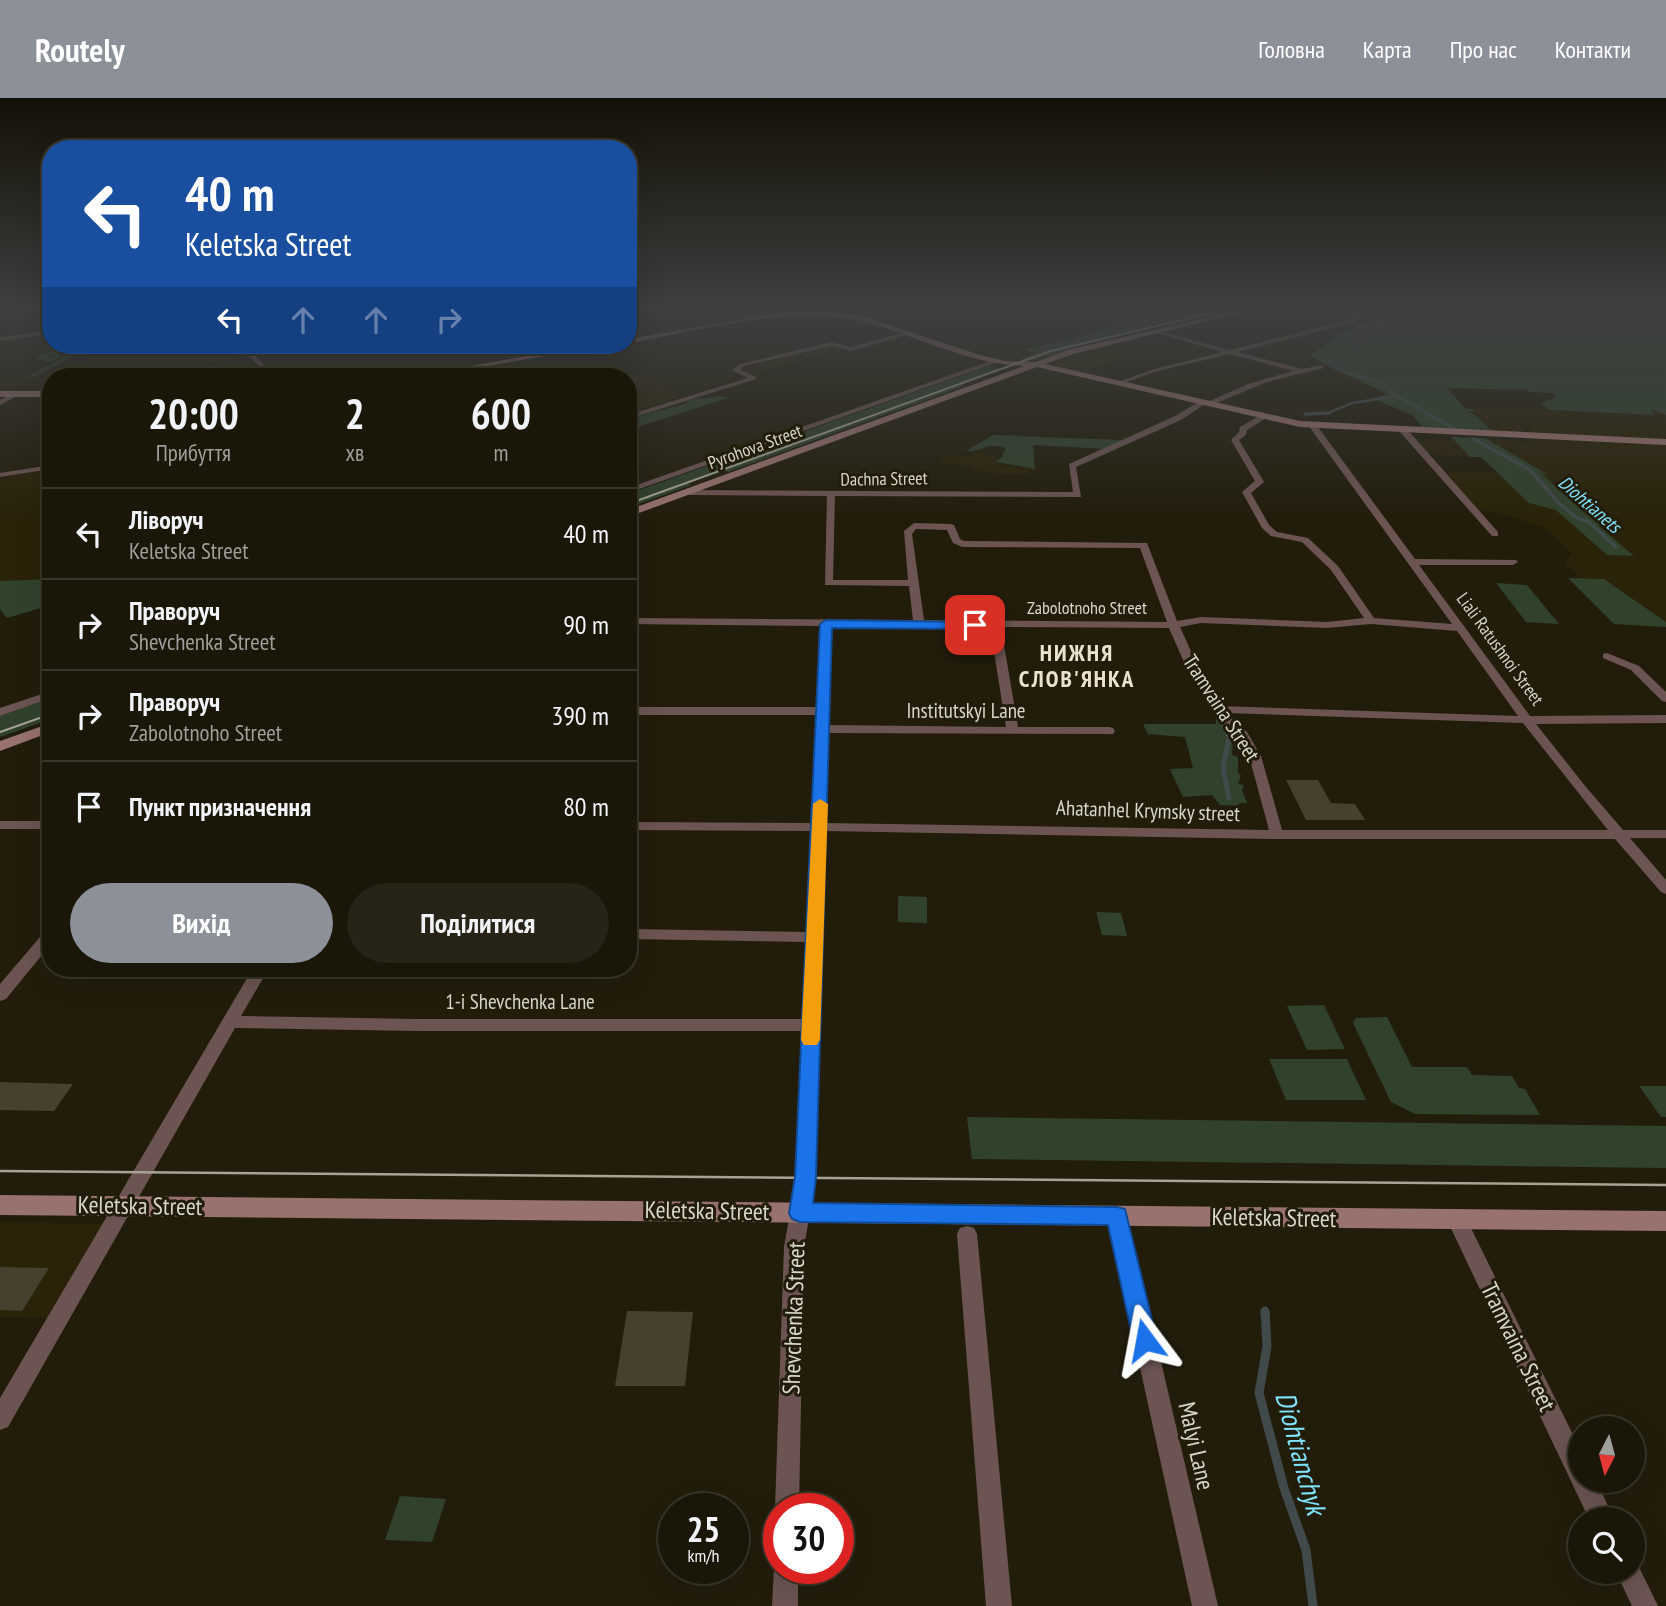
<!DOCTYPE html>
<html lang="uk">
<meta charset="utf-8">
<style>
body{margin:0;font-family:"PT Sans Narrow",sans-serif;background:#272316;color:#f1f3f6;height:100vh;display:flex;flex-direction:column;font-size:26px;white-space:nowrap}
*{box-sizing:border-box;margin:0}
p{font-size:23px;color:#9f9f9c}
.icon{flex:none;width:38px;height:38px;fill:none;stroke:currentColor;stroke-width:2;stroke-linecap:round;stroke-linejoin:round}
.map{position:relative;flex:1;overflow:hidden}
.panel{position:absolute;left:42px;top:270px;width:595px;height:609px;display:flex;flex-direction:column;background:#1a1608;border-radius:28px;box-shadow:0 7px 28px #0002,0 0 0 2px #383529}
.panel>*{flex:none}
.banner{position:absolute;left:42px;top:42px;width:595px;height:214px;border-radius:28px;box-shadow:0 7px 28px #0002,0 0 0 2px #383529;background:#1a4fa0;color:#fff;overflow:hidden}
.needle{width:46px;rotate:186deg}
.tools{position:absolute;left:1568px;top:1318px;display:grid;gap:14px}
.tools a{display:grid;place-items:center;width:77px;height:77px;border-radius:50%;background:#1a1608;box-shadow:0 7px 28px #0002,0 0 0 2px #383529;font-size:35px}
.speed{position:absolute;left:658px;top:1395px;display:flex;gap:14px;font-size:35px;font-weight:700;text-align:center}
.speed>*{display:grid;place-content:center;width:91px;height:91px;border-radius:50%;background:#1a1608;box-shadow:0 7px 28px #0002,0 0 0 2px #383529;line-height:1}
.speed small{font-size:18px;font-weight:400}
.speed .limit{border:10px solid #d22;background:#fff;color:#111}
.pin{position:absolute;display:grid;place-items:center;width:60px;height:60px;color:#fff;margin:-30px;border-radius:14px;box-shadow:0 4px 10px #0006}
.me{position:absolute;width:77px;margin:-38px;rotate:347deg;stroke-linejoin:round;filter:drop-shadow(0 0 5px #0008)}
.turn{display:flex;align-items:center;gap:24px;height:147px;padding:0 28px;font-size:32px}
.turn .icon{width:91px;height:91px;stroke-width:2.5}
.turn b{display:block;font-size:49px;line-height:60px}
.lanes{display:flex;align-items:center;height:66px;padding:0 28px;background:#0003;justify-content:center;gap:35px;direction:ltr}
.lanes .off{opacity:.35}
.eta{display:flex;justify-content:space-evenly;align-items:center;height:119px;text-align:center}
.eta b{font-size:42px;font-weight:800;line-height:49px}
.cta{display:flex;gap:14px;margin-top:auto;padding:14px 28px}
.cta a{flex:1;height:80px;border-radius:42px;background:#8c9099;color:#fff;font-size:28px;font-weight:800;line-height:80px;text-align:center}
.cta a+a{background:#272316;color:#f1f3f6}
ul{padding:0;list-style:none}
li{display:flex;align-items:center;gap:21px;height:91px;padding:0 28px;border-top:2px solid #383529}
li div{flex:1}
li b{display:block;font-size:26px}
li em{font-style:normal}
header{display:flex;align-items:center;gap:42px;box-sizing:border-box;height:98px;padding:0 35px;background:#8c9099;color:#fff}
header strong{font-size:33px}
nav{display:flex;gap:38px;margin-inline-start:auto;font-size:24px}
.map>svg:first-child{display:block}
.built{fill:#2a2209}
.green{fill:#30422c}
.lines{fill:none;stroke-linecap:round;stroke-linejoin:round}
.stream-far4{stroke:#414a4a;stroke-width:2.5}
.stream-far3{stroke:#414a4a;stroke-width:3.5}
.stream-far2{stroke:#414a4a;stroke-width:4.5}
.stream-far1{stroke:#414a4a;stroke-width:5}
.stream{stroke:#414a4a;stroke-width:9}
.building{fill:#46402e}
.street{fill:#6b5452;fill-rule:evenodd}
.secondary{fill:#97726f;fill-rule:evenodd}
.tram-far1{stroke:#a7a396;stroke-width:2}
.tram{stroke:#a7a396;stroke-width:2.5}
.route{fill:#1a73e8;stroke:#114b97;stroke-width:2}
.slow{fill:#f59e0b}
.labels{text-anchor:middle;stroke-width:6;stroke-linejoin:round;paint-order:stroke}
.far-street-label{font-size:18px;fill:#d8d5ca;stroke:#221d0b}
.far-water-label{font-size:19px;font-style:italic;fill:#80e3fc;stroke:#221d0b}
.street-label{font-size:21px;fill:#d8d5ca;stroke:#221d0b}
.far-district-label{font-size:23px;font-weight:bold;letter-spacing:2px;fill:#eae2cc;stroke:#221d0b}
.near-street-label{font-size:24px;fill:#d8d5ca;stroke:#221d0b}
.near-water-label{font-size:28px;font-style:italic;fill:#80e3fc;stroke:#221d0b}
</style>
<header>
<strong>Routely</strong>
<nav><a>Головна</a><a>Карта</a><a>Про нас</a><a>Контакти</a></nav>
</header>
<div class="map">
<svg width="1666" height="1508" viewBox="0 0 1666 1508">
<rect width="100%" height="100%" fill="#221d0b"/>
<!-- built -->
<g class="built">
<path d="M109,247H229L243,260L203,265H79L101,252L99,248Z"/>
<path d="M826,249L841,252L750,276L741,273L751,268Z"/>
<path d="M1101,249L1131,257L1077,276L1046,268Z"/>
<path d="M637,277L643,278L680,296L675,301L628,316V279Z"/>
<path d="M1474,310L1654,317L1649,311L1662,313L1666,317V524L1604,481L1581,480L1565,465L1571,455L1546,431L1508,417L1470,409L1438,373L1497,375L1529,405L1556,411L1607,457L1599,427L1606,426L1594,416H1586L1569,403L1541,375H1545L1485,340L1534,345L1527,338L1532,326H1521L1525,331L1520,334L1492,333L1475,316L1467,313L1476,312Z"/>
<path d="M1426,341L1454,342L1470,359L1429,357L1418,344Z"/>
<path d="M976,355L1001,360L996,366L1030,372L1029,376H996L972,372V368L941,365V358L966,359Z"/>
<path d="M51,371V489L0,502V381Z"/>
<path d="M0,1124L105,1126L49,1220L0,1219Z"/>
</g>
<!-- green -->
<g class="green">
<path d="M704,210H850L832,214H793L736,223Z"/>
<path d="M1186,210H1241L1184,222L1175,220L1180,218L1175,215L1164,218L1157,214Z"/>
<path d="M1382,210H1666V317L1651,311L1655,317L1549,312L1541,305L1557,299L1552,295L1530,294L1524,289L1526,292L1447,290L1465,310L1477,312L1467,314L1474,316L1492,333L1423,330L1412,317L1372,300L1387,297C1363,281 1333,275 1310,257L1326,247L1335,238L1369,223L1374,212Z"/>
<path d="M1140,217L1155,223L1170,220L1181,223L1145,231L1135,229L1142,232L1079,247L1035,262L1020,261L1035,255L1023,252L1124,227L1111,222Z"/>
<path d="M67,247H80L83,252L34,279H27L65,259L60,258L52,264L36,261L44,255L50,257L48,259H54L48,255L51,252L43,251Z"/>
<path d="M201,268L207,273L197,276L120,275C146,268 175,274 201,268Z"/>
<path d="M989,268L1001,271L961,286L964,288L728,374L724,373L689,385L691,387L628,410V396Z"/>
<path d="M720,298L728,300L628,332V321L688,305L686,303C698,299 708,301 720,298Z"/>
<path d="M993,337L1123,342L1105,351L1033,347L1035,371L996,364L1002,359L1006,350C984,343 983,355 966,353Z"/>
<path d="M1451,339L1485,340L1547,376H1542L1586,416H1594L1607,427L1599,428L1634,458L1607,457L1556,412L1529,405L1481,359H1470Z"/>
<path d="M1568,480L1604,481L1666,524V529L1614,526Z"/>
<path d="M51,481V507L7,520L0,511V483Z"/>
<path d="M1496,485L1527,487L1559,526L1526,524Z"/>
<path d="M51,600V621L0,639V618Z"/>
<path d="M1216,618L1225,622L1233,641L1232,657L1238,659V675L1241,677L1238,686L1244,687L1242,692L1247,705H1239V708L1220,707L1212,697L1183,699L1170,671L1193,670L1185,639L1148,636L1143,626H1216Z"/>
<path d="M898,798L927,799V825L898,824Z"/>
<path d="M1096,814L1121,815L1127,838L1102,837Z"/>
<path d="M1324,907L1345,951L1307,952L1287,908Z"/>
<path d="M1387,919L1412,969H1467L1472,977L1512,978L1519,990L1525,991L1540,1017L1415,1016L1391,1004L1353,925L1356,920Z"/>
<path d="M1269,961H1347L1366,1002H1286Z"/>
<path d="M1639,988H1666V1019H1661Z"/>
<path d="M967,1019L1666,1028V1070L972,1061Z"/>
<path d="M400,1398L446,1401L432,1444L385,1442Z"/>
</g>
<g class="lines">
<!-- stream-far4 -->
<g class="stream-far4">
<path d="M1406,210L1385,214C1368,249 1347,239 1330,264L1345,274L1385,285L1397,298L1429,316"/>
<path d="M1305,316L1328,315L1352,305L1397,298"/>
</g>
<!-- stream-far3 -->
<g class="stream-far3">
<path d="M1426,315L1451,329"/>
<path d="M1305,316L1329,315"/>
<path d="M1474,341L1530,372L1560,406L1577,420L1589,424L1616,449"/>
</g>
<!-- stream-far2 -->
<path class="stream-far2" d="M1222,622L1224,627"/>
<!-- stream-far1 -->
<path class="stream-far1" d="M1223,625L1229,640L1223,669L1229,700"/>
<!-- stream -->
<path class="stream" d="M1265,1213L1267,1248L1259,1295L1284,1390L1306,1452L1313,1508"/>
</g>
<!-- building -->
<g class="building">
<path d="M1286,682H1318L1331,705L1355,706L1365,722H1306Z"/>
<path d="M0,984L73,986L54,1013L0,1012Z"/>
<path d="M0,1169L49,1170L22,1213L0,1212Z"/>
<path d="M627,1213L693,1214L685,1288H615Z"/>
</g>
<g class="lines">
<!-- street -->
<g class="street">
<path d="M847,210H853L843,217H839V215Z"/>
<path d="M1352,210H1358L1363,218L1351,225L1238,254L1302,271L1322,267L1324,270L1267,284L1212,307L1205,305L1248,286L1293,273L1230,256L1158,273L1121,286L1116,285L1154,271L1223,254L1153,234V232L1230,252L1347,223L1357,217Z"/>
<path d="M51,232V236L0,243V239Z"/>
<path d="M905,234L907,237L851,253L832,248L744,268L740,272L756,279V281L628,321V317L748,280L732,272L740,266L832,244L851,249Z"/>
<path d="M238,247H244L276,278H269Z"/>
<path d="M996,261L998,264L628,395V390Z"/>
<path d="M17,294L19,297L0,307V302Z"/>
<path d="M1202,302L1205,306L1181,322L1076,369L1081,399L835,398L833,482H908L904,433L914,425L951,426L954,427L960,441L964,443L1147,445L1177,523L1201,519L1327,524L1364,520L1331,472L1302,444L1271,438L1262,430L1242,394L1255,383L1231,342L1239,334L1240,329L1263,316H1266V320L1247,332L1246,337L1239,342L1264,384L1251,395L1269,427L1277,434L1308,440L1338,468L1374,520L1452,526L1308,327L1315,325L1415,461L1516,462L1518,464L1513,467H1419L1530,618L1666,617V625L1536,626L1586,689L1623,732H1666V740H1630L1666,782V796L1661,794L1615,741H1277L825,733L815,1086L804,1149L799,1410H779V1419L775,1410L784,1149L795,1086L802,933H417L235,930L8,1329L0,1332V1300L253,870H269L241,918L417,921H803L806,844L628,841V831L807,834L811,733L628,732V724L812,725L817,617H628V609H817L821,528L628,526V520L913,522L909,488L825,487L827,398L690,397L687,396V392L1073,394L1069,366L1175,318ZM916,431L947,432L953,445L962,449L1140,450L1167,524L924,522L912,436ZM1201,525L1327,530L1371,526L1457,533L1518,618L1221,608L1199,571L1180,529ZM831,528H915L919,530L923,528L990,529L1006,629L828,627ZM1001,529L1169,530L1187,571L1215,617L1238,639L1249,658L1269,732L825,725L828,635L1113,636L1115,633L1113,630L1109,629H1018ZM1226,615L1523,625L1608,732H1282L1261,658L1247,634Z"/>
<path d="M1400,330H1406L1498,434V438H1492L1400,334Z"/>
<path d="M51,367V371L0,379V375Z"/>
<path d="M1607,555L1639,568L1666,594V604L1662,603L1631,572L1603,560V556Z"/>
<path d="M51,593V600L0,618V610Z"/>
<rect x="0" y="723" width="51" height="8"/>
<path d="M51,831V846L6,901L0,903V886L46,832Z"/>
<path d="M1117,1110L1124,1112L1127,1118L1218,1508H1192L1107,1118L1110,1112Z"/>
<path d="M1457,1114L1464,1116L1580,1351V1382H1596L1614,1421H1589L1447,1122L1450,1116Z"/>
<path d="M967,1128L974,1130L977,1136L1012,1508H986L957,1136L960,1130Z"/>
<path d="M777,1461L779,1470H798V1508H772L774,1470Z"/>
<path d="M1633,1463L1637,1465L1658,1508H1632L1616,1474H1633Z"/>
</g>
<!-- secondary -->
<g class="secondary">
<path d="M1249,210H1260L1073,256L1045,266L1300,323L1666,341V347L1300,329L1037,269L628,419V412L1024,268C966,266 915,236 860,223C792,206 698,233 628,245V241L781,215L827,213L865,219L980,257L1005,263L1036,264L1067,252Z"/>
<path d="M590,247H607L431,278H413Z"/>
<rect x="0" y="293" width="51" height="6"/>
<path d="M51,625V634L0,653V643Z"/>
<path d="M0,1097L1666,1113V1133L0,1117Z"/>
</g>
<!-- tram-far1 -->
<g class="tram-far1">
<path d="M628,406L1051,253L1234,210"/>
<path d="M0,634L51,616"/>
</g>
<!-- tram -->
<path class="tram" d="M0,1073L1666,1087"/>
</g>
<!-- sky -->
<linearGradient id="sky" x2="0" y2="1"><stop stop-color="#131006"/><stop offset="0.5" stop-color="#3e403f"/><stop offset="1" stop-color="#3e403f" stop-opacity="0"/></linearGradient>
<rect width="1666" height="421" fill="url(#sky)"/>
<!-- route -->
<path class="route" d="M826,522L975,524L981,527L975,531L832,530L816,1079L813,1105L1117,1109L1125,1111L1157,1242L1154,1250L1145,1253L1136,1250L1133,1242L1108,1127L800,1124L792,1121L789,1115L795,1079L820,526Z"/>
<!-- slow -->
<path class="slow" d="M820,701L828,706L820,942L817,947H804L801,942L813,706Z"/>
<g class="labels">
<!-- far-street labels -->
<g class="far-street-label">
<text transform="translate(755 349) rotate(-20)" y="6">Pyrohova Street</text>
<text transform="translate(884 381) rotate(-1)" y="6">Dachna Street</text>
<text x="1087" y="516">Zabolotnoho Street</text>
<text transform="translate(1500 551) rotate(54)" y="6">Liali Ratushnoi Street</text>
</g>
<!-- far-water labels -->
<g class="far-water-label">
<text transform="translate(1590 406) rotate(41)" y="7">Diohtianets</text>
</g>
<!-- street labels -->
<g class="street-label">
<text transform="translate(1221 610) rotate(57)" y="7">Tramvaina Street</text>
<text x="966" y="620">Institutskyi Lane</text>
<text transform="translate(1148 713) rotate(2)" y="7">Ahatanhel Krymsky street</text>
<text x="520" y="911">1-i Shevchenka Lane</text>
</g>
<!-- far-district labels -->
<g class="far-district-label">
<text x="1077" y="563">НИЖНЯ<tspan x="1077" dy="26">СЛОВ'ЯНКА</tspan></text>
</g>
<!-- near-street labels -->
<g class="near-street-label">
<text transform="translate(140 1108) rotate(1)" y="8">Keletska Street</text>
<text transform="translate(707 1113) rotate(1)" y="8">Keletska Street</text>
<text transform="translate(1274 1120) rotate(1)" y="8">Keletska Street</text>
<text transform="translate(794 1220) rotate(-88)" y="8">Shevchenka Street</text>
<text transform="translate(1518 1249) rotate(64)" y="8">Tramvaina Street</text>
<text transform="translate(1196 1348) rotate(77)" y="8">Malyi Lane</text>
</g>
<!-- near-water labels -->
<g class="near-water-label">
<text transform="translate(1301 1355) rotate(75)" y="10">Diohtianchyk</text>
</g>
</g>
</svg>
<div class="tools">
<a><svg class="needle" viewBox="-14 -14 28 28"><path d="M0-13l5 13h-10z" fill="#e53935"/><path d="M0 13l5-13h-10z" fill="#9f9f9c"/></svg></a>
<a><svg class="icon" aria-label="search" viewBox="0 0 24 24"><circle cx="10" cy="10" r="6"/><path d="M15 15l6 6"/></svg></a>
</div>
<div class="speed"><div>25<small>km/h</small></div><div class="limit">30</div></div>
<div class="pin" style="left:975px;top:527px;background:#d93025"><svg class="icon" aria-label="arrive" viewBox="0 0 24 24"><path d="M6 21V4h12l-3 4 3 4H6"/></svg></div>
<svg class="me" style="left:1145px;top:1242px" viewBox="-20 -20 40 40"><path d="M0-17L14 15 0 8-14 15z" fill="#1a73e8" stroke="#fff" stroke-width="4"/></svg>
<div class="banner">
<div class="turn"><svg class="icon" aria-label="left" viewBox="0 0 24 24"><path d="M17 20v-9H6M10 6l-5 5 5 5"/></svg><div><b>40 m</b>Keletska Street</div></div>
<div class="lanes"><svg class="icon" aria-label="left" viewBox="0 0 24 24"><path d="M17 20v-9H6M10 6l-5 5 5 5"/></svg><svg class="icon off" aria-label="ahead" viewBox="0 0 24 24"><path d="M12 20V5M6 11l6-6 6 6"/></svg><svg class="icon off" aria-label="ahead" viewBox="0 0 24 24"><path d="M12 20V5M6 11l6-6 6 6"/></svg><svg class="icon off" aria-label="right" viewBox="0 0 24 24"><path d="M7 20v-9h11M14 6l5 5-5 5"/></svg></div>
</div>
<section class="panel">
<div class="eta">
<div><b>20:00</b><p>Прибуття</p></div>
<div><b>2</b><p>хв</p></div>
<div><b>600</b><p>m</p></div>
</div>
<ul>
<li><svg class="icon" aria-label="left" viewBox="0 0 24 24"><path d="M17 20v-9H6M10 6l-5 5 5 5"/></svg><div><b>Ліворуч</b><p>Keletska Street</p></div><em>40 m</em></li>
<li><svg class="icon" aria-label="right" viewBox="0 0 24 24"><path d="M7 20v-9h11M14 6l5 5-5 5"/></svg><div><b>Праворуч</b><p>Shevchenka Street</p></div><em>90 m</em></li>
<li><svg class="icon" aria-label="right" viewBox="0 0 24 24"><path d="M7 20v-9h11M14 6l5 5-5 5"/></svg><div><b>Праворуч</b><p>Zabolotnoho Street</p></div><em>390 m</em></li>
<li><svg class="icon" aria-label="arrive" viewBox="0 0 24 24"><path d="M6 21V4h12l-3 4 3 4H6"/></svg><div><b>Пункт призначення</b></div><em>80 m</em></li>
</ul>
<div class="cta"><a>Вихід</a><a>Поділитися</a></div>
</section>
</div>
